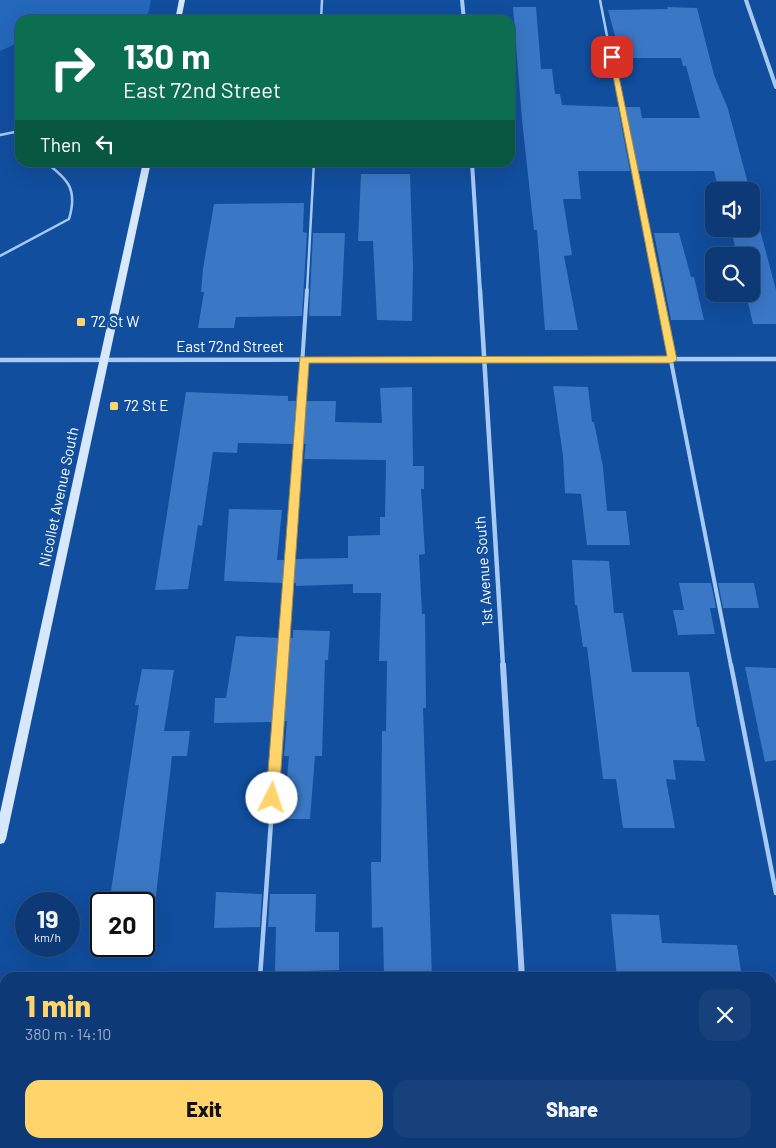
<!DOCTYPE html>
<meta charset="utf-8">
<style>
body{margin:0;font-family:Barlow,sans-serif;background:#16417b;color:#f1f3f6;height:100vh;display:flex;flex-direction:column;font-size:19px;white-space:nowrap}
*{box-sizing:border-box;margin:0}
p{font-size:16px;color:#9aadc5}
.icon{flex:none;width:28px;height:28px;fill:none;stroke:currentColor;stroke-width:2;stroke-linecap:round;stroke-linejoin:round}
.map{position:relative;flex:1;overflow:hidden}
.sheet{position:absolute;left:0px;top:972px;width:776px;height:176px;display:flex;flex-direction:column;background:#0d3a76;border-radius:15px 15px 0 0;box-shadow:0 5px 20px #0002,0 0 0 1px #2d5488}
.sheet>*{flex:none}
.banner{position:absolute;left:15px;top:15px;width:500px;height:152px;border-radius:15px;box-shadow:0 5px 20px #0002,0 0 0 1px #2d5488;background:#0b6e4f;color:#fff;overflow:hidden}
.fabs{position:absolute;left:705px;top:182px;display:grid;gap:10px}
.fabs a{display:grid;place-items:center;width:55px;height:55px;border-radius:10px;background:#0d3a76;box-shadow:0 5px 20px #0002,0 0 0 1px #2d5488;font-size:25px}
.speed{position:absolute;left:15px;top:892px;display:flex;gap:10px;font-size:25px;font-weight:700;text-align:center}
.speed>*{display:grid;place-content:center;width:65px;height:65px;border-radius:50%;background:#0d3a76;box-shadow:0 5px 20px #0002,0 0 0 1px #2d5488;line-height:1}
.speed small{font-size:12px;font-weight:400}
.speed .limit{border:2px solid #111;border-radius:8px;background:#fff;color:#111}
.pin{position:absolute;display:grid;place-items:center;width:42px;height:42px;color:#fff;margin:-21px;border-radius:10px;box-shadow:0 2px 8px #0006}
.me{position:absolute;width:55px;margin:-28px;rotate:4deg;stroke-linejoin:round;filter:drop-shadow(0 0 4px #0008)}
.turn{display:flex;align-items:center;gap:18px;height:105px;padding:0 25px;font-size:22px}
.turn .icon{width:65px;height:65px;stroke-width:2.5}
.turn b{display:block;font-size:35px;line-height:42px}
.then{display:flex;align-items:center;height:48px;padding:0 25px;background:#0003;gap:10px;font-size:19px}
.round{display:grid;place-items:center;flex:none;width:52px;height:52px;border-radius:15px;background:#16417b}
.head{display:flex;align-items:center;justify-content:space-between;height:85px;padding:0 25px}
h1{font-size:30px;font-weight:800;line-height:38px;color:#ffd46b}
.action{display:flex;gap:10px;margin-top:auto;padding:10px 25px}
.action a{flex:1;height:58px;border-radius:15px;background:#ffd46b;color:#111;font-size:20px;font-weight:800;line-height:58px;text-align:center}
.action a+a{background:#16417b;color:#f1f3f6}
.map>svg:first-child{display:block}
.green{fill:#2468bc}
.building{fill:#3a77c5}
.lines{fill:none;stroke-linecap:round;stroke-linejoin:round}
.lane-far2{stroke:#a7caf5;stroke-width:2.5}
.lane-far1{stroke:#a7caf5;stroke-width:4}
.lane{stroke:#a7caf5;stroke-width:4.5}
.street-far2{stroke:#a7caf5;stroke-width:4}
.street-far1{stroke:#a7caf5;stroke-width:4.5}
.street{stroke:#a7caf5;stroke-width:6}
.secondary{fill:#d7e8fd;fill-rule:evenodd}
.route{fill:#ffd46b;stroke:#a68a46}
.poi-dot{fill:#ffd46b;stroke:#114e9e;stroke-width:2}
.labels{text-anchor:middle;stroke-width:5;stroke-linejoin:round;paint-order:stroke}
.poi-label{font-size:15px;fill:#fff;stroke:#114e9e;text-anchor:start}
.street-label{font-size:15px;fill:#fff;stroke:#114e9e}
</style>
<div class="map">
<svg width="776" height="1148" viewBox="0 0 776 1148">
<rect width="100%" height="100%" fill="#114e9e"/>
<!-- green -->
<path class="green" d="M0,0H151L148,14H98L83,20H20V42L0,51Z"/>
<!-- building -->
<g class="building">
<path d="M513,7H536L541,69H552L555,94H560L562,105L618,107L630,171H578L581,199H563L572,255L564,256L578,330H545L537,230H534L522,120Z"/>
<path d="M667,7L697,8L714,75L728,109L750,191H719L714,171H637L624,107H640L642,118H700L686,66H683L681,58H621L608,10L668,9Z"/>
<path d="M361,174H410L413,267L412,321L377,320L373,241H358Z"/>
<path d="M751,196L776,290V324H753L746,294H751V256H737L731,229H751Z"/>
<path d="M304,203L303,232L307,233L302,316L236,317L234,328H198L204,292H201L203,269L214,204Z"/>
<path d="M313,233H345L341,316H309Z"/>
<path d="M654,233H679L691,277H694L704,320H671Z"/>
<path d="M553,386L588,387L592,422H594L603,467L607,511H626L630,545H587L581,494L565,493L563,456Z"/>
<path d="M412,387L413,466H424V489H421L425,554L419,555L422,614H425L426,708H423L432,978H384L383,927L372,928L371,862H381L382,731H386L387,661H379L381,593H353V584L296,586V583H291L293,559L348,558V536L380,535V517H385L386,460L304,459L306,444H301L303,401H336L335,422L382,423L380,388Z"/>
<path d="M186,392L288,396V401H296L293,444L238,443L237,453L213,452L202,526L198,525L188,589L155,590Z"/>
<path d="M229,509L282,510L277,560H285L284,583L224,581Z"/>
<path d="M572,560L609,561L614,613H623L632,672H689L697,727H699L705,761L673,760L676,780L666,779L675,828H623L616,779H603L587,647H583L577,605H575Z"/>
<path d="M679,583H711L716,608H710L715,634L678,635L673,610H684Z"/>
<path d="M718,583H754L759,608H723Z"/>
<path d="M293,630L330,631L328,660H325L322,756H315L310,819H283L289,756H284L287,721H282L288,638H293Z"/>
<path d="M236,636L280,638L274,722L214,723L215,698H226Z"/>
<path d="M745,667L776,668V760L765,762Z"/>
<path d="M142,669L174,670L164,731H190L187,756H172L155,904H109L139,705H135Z"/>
<path d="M216,892L262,894L260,927L214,928Z"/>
<path d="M270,894H316L315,932H339V970L275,972L276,927H268Z"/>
<path d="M611,914L659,915L662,943L737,945L742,978H617Z"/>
</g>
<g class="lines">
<!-- lane-far2 -->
<g class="lane-far2">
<path d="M600,0L657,291"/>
<path d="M321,20L322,0"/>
<path d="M0,135L20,131"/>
<path d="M0,256L69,219C78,189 68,179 45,162"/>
<path d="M307,291L314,162"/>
</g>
<!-- lane-far1 -->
<g class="lane-far1">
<path d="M657,290L731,666"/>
<path d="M282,666L307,290"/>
</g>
<!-- lane -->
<g class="lane">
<path d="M731,665L776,893"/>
<path d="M260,978L282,665"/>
<path d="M248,1144V1148"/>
</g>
<!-- street-far2 -->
<g class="street-far2">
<path d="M462,0L464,20"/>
<path d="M746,0L776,87"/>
<path d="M472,162L480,291"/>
</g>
<!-- street-far1 -->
<g class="street-far1">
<path d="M480,290L503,666"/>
<path d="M0,360L776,359"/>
</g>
<!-- street -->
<g class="street">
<path d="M503,665L522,978"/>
<path d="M533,1144V1148"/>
</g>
<!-- secondary -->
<g class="secondary">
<path d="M179,0H185L181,20H175Z"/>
<path d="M143,162H151L6,839L4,843L0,844V813Z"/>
</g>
</g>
<!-- route -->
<path class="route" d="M609,55L615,57L677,360L672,363H309L279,798L277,802H268L266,798L300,357L667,356Z"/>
<!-- markers -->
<g class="poi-dot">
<rect x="76" y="317" width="10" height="10" rx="2.5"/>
<rect x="109" y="401" width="10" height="10" rx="2.5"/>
</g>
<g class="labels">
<!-- poi labels -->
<g class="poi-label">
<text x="91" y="327">72 St W</text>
<text x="124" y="411">72 St E</text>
</g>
<!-- street labels -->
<g class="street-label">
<text x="230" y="352">East 72nd Street</text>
<text transform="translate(59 497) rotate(-78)" y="5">Nicollet Avenue South</text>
<text transform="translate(484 571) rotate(-94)" y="5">1st Avenue South</text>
</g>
</g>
</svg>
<div class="fabs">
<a><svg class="icon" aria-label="sound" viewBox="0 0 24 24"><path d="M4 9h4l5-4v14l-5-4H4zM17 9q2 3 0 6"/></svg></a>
<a><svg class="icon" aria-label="search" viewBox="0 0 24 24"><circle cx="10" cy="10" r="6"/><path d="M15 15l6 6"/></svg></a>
</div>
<div class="speed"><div>19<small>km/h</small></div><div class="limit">20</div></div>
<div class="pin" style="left:612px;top:57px;background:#d93025"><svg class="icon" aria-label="arrive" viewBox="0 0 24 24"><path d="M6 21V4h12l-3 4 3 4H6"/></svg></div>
<svg class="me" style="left:272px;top:798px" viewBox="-20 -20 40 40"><circle r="19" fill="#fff"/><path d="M0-13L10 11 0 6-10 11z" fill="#ffd46b"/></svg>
<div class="banner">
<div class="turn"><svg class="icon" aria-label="right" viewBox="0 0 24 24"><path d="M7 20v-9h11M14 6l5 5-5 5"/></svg><div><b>130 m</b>East 72nd Street</div></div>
<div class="then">Then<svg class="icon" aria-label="left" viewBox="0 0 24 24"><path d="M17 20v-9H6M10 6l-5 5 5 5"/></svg></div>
</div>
<section class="sheet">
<div class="head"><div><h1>1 min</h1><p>380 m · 14:10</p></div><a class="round"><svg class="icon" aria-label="close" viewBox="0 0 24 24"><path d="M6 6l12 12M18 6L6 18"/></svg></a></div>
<div class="action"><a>Exit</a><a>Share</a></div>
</section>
</div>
